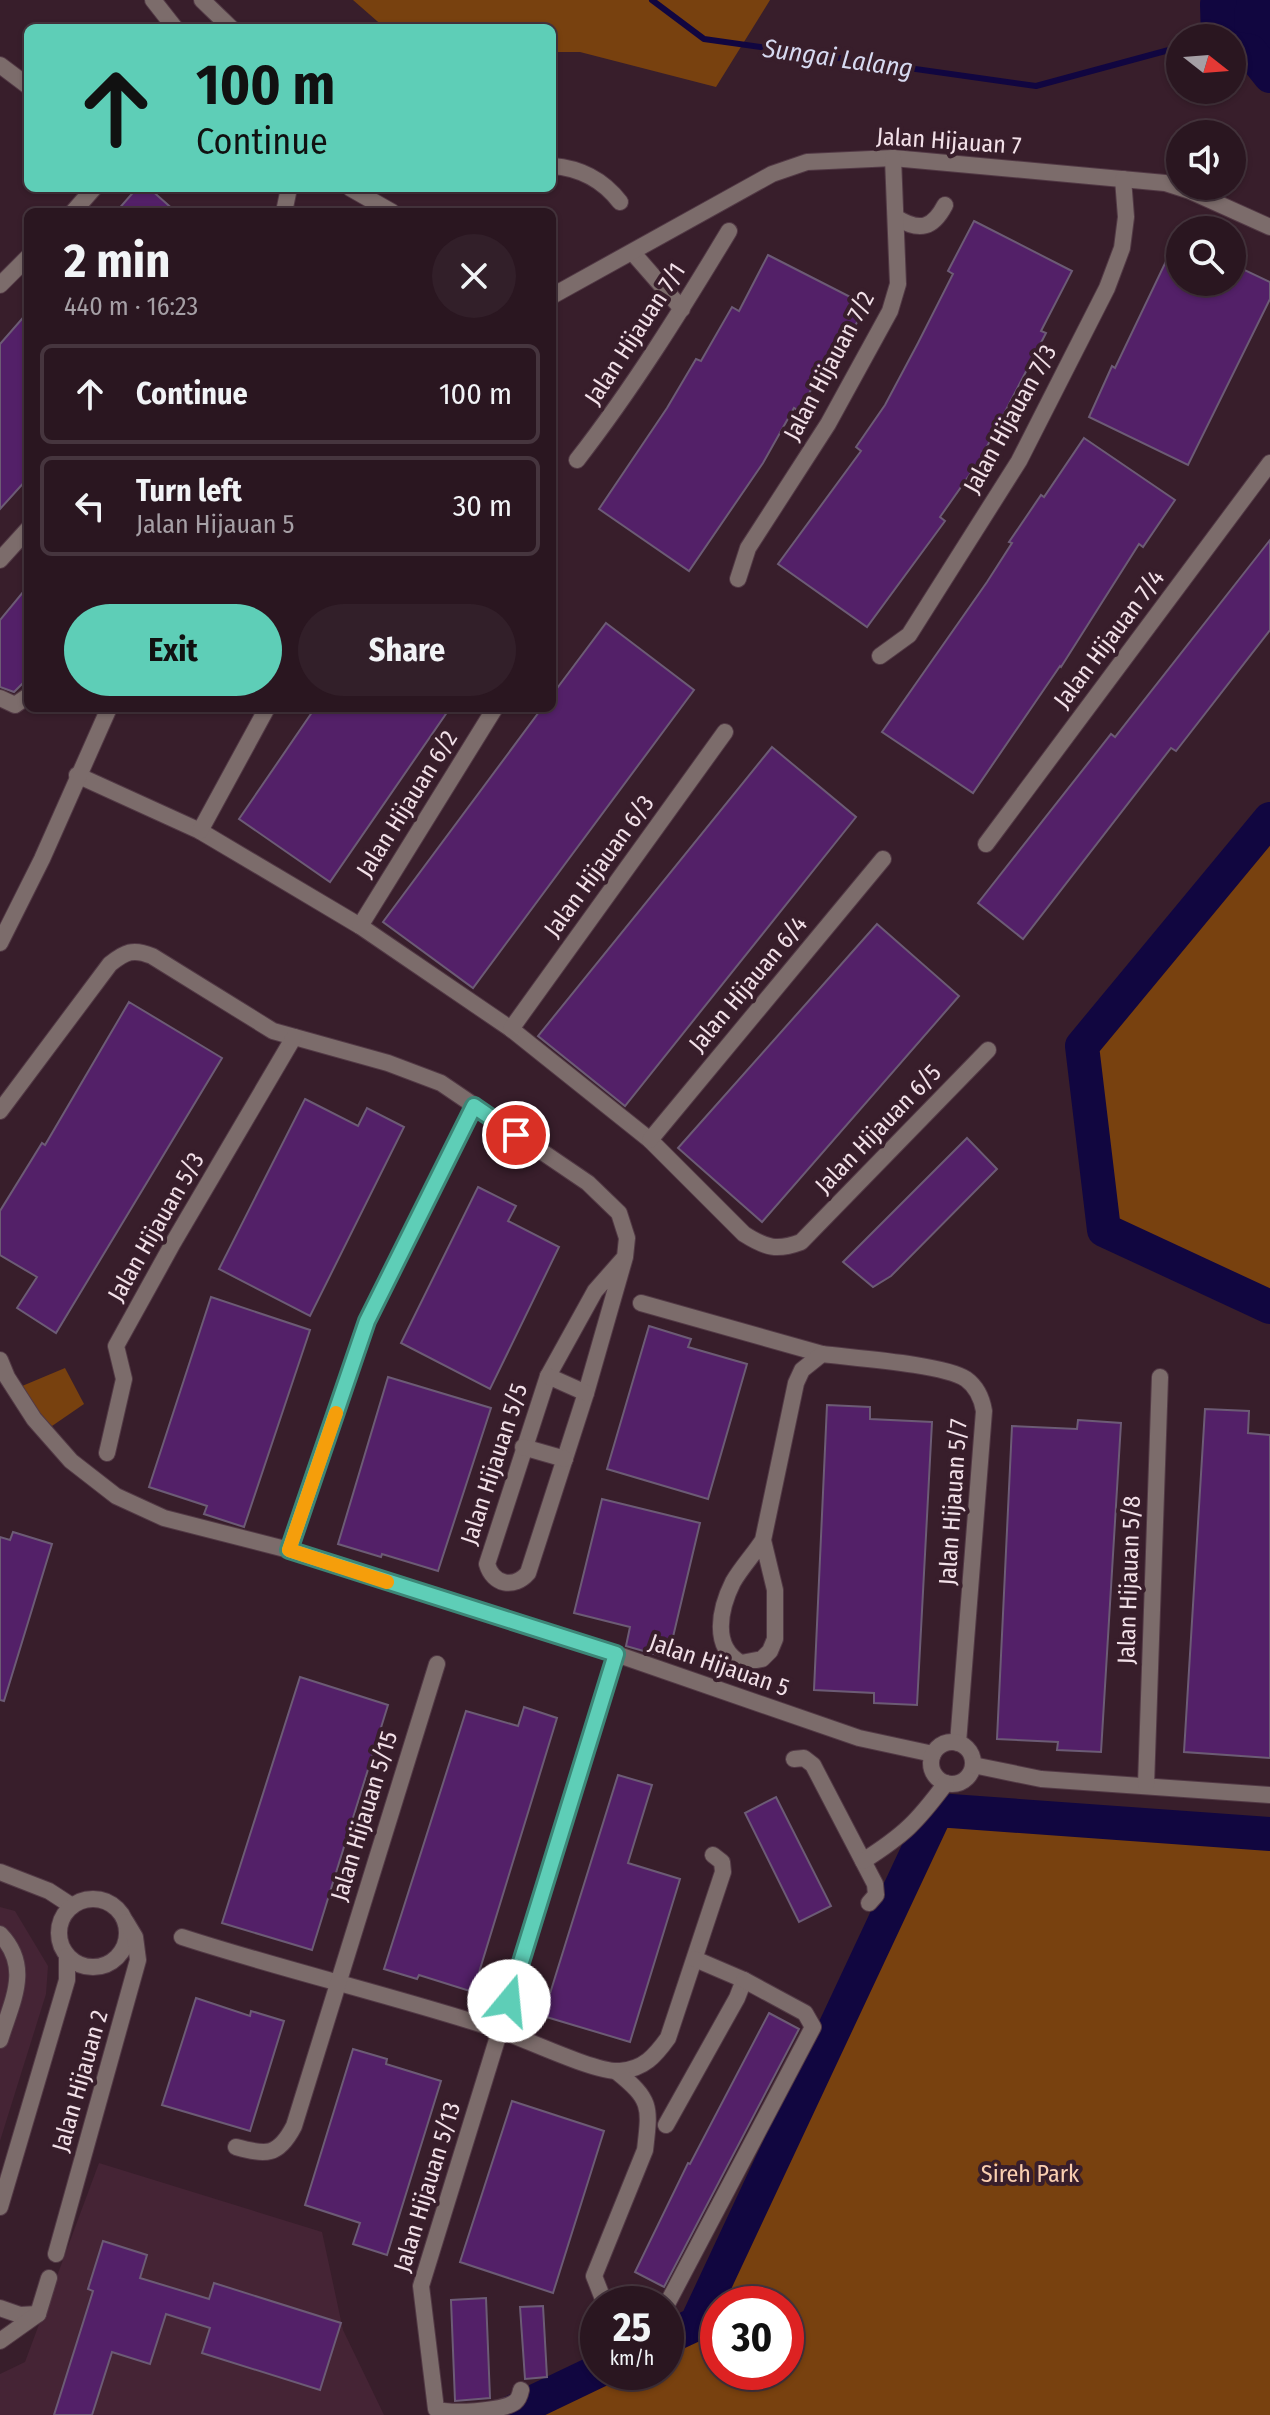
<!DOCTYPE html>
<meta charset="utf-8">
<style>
body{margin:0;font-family:"Fira Sans Condensed",sans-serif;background:#321f29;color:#f1f3f6;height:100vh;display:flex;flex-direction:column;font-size:30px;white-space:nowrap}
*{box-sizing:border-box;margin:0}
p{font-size:26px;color:#a59fa5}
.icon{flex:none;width:44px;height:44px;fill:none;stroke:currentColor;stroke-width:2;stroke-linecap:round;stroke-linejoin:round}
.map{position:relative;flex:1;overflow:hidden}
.details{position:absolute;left:24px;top:208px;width:532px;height:504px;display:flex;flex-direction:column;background:#2a1620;border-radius:12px;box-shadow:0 2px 6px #0004,0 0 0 2px #46353e}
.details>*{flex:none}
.top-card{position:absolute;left:24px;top:24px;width:532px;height:168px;border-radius:12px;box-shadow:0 2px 6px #0004,0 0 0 2px #46353e;background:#5eceb7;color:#111;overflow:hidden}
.needle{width:52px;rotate:107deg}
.buttons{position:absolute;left:1166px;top:24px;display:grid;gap:16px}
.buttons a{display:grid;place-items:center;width:80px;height:80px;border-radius:50%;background:#2a1620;box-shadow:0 2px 6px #0004,0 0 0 2px #46353e;font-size:40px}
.speed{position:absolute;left:580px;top:2286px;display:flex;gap:16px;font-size:40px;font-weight:700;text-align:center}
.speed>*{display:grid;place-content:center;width:104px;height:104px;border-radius:50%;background:#2a1620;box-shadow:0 2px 6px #0004,0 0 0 2px #46353e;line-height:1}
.speed small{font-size:20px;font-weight:400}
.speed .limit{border:12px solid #d22;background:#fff;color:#111}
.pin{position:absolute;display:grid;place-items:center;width:68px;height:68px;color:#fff;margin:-34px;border:4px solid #fff;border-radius:50%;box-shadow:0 2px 8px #0007}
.me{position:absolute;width:88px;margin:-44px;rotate:17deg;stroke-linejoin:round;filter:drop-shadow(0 0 6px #0008)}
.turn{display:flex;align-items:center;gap:28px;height:168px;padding:0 40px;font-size:36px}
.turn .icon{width:104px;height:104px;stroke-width:2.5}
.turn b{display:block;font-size:56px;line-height:68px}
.round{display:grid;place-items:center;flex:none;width:84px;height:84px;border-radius:42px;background:#321f29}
.headline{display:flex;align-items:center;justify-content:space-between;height:136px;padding:0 40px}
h1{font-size:48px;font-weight:700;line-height:60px}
.primary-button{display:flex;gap:16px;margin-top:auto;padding:16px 40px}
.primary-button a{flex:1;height:92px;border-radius:48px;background:#5eceb7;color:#111;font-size:32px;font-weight:700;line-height:92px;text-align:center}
.primary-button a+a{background:#321f29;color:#f1f3f6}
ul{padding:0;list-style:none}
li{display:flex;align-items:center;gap:24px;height:100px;margin:0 16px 12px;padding:0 24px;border:4px solid #46353e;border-radius:12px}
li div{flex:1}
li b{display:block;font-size:30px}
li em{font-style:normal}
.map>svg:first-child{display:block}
.built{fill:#452435}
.green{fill:#78410f;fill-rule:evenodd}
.water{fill:#110640}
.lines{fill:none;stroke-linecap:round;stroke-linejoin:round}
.stream{stroke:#110640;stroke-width:6}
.river{stroke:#110640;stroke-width:34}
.building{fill:#532068;stroke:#6c5b75;stroke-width:2}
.street-casing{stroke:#523945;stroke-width:18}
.street{stroke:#7c6c6b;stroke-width:16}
.route-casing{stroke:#3d8677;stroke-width:20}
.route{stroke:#5eceb7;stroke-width:14}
.slow{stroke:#f59e0b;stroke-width:14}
.labels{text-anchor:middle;stroke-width:8;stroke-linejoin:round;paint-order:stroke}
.street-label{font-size:24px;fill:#f2e0e8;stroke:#381e2b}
.park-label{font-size:24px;fill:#facfb1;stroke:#381e2b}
.water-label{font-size:26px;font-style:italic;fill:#d6d9f0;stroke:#381e2b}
</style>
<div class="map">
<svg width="1270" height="2415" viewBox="0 0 1270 2415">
<rect width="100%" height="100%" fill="#381e2b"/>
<!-- built -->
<g class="built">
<path d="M0,1907L15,1911L48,1966L46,1994L0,2141Z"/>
<path d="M99,2163L322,2232L343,2330L384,2415H0V2374L25,2362Z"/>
</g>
<!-- green -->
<g class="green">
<path d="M353,0H770L716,87L580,52H552V28H385Z"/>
<path d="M1270,819V1307L1104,1230L1082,1046Z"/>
<path d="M65,1368L84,1404L52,1426L15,1389Z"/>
<path d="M937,1810L1270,1834V2415H506L598,2371L666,2372V2338L696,2324ZM718,2304H786V2372H718Z"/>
</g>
<!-- water -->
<path class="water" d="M1227,0H1270V76L1250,51L1232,48V38H1218L1217,4Z"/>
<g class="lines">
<!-- stream -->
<g class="stream">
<path d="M652,0L704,39L1036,86L1180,47"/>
<path d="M1212,38L1218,36"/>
</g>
<!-- river -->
<g class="river">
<path d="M1218,38L1217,4L1220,0"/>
<path d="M1232,48L1250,51L1270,76"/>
<path d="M1270,819L1082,1046L1104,1230L1270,1307"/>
<path d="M666,2338L696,2324L937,1810L1270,1834"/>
<path d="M506,2415L598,2371"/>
</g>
</g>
<!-- building -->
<g class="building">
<path d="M137,188H149L176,212H116Z"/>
<path d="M974,221L1072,271L1041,331L1046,333L980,460L940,517L945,521L867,627L778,564L861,451L856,447L885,405L918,343L953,274L948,271Z"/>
<path d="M1180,232V282H1232V264L1270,282V299L1188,465L1089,417L1112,366L1115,368Z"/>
<path d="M768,255L866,305L840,355L833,351L799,411L794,408L763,463L689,571L599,509L667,408L696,359L701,361L732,307L739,311Z"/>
<path d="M28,312V478L0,509V344Z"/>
<path d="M1084,438L1175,500L1143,547L1139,544L1061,667L1060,666L973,793L882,732L987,582L1012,543L1009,542L1041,495L1044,497Z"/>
<path d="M1270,540V630L1176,751L1171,748L1023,939L978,903L1111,734L1115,737Z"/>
<path d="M28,586V678L14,692L0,687V620Z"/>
<path d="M606,623L694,690L473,988L383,922L542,708H552V695Z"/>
<path d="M315,708H450L330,882L239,819Z"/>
<path d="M772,747L856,817L625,1106L538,1036Z"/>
<path d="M877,924L959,996L762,1222L678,1148Z"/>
<path d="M129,1002L222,1058L56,1333L17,1308L37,1277L0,1255V1211L42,1143L45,1145Z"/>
<path d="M305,1099L358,1126L367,1108L404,1127L310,1316L219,1269Z"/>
<path d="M967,1138L997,1169L891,1276L873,1287L843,1262Z"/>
<path d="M478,1187L516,1206L508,1221L559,1247L490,1389L401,1343Z"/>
<path d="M211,1297L310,1330L244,1527L204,1514L207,1506L149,1487Z"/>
<path d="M649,1326L691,1339L688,1347L747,1364L708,1499L607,1469Z"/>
<path d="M388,1377L491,1408L438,1571L382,1554L381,1557L338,1544Z"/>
<path d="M827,1405L870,1407V1419L932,1422L917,1705L874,1703V1693L814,1690Z"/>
<path d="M1205,1409L1249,1411L1248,1433L1270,1435V1758L1184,1752Z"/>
<path d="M1078,1420L1121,1423L1101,1752L1057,1750L1058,1742L997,1739L1012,1426L1077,1429Z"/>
<path d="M602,1499L700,1523L668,1658L626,1646L630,1627L574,1613Z"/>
<path d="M13,1532L52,1544L4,1701L0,1700V1537L10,1540Z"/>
<path d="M300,1677L388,1705L312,1950L222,1923Z"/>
<path d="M524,1707L557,1718L473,1992L419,1975L417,1979L384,1969L466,1711L518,1726Z"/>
<path d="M618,1775L652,1785L628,1863L680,1879L630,2042L543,2016Z"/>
<path d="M776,1797L831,1906L799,1922L745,1813Z"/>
<path d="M196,1998L250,2016L251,2011L284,2021L250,2131L162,2105Z"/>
<path d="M769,2013L799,2029L664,2287L635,2272L688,2163L690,2164Z"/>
<path d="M353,2049L387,2059L386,2064L441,2081L387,2255L353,2244L360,2223L305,2205Z"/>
<path d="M512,2101L604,2131L553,2293L460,2262Z"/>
<path d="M103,2241L147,2255L140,2278L209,2299L214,2283L341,2323L320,2390L202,2353L210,2328L166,2314L150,2364L112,2352L92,2415H54L93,2291L88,2289Z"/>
<path d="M486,2298L490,2398L455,2401L451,2300Z"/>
<path d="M543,2306L547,2377L525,2379L520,2307Z"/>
</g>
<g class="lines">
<defs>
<g id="street">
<path d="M153,0L175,28"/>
<path d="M202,0L231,28"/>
<path d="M0,65L28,86"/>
<path d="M552,166C581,168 603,180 620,202"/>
<path d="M350,188L392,212"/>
<path d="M73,212L94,188"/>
<path d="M284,212L289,188"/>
<path d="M897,218C920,232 933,228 945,205"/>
<path d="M633,253L682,309"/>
<path d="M0,285L28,257"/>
<path d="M552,296L772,174L807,162L893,158L1165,183L1190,191L1270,227"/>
<path d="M577,460C633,388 682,309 729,231"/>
<path d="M0,560L28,529"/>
<path d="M738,579L748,548L828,424L890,311L898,284L893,158"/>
<path d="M880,656L909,635L1019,461L1107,288L1122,248L1126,217L1123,179"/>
<path d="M0,698L15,705L28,696"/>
<path d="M77,775L200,831L360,926L511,1029L650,1140L744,1234C766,1248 777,1251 801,1242L988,1050"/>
<path d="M200,831L267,708"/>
<path d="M986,844L1270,463"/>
<path d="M360,926L495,708"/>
<path d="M0,943L42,859L109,708"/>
<path d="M511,1029L725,732"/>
<path d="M0,1111L110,964C125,952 133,948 152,956L273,1031L388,1063L441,1083L588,1183L619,1213L627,1238L625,1257L586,1393L528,1573C514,1589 493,1585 487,1564L548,1376L595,1291L625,1257"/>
<path d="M650,1140L883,859"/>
<path d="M641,1303L822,1354"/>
<path d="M0,1360L7,1377L34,1419L71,1461L116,1496L164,1518L289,1550L616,1654L859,1738L933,1754"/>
<path d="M548,1376L586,1393"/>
<path d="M523,1447L565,1459"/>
<path d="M107,1453L124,1379L116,1346L173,1243L294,1037"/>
<path d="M763,1540C754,1554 741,1568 733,1582C720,1608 711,1647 741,1663L762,1659L770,1651L775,1639V1590L763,1540L796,1383L802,1370L822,1354C853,1358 943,1364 966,1379C977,1387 982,1399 984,1411L958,1743"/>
<path d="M289,1550L367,1321L474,1106"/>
<circle cx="952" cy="1763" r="21"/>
<path d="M794,1759L804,1758L813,1765L875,1884L876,1895L869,1903"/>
<path d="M973,1765L1041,1779L1270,1795"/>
<path d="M1146,1785L1160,1377"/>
<path d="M863,1861C904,1835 917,1822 946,1783"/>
<path d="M0,1872L49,1891L72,1906"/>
<circle cx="93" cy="1933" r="34"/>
<path d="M0,1934C32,1967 12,2001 0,2040"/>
<path d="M182,1937C287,1971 395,1996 499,2030C526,2039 596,2073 620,2071C644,2069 655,2056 668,2038L723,1872L722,1862L713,1855"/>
<path d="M666,2125L737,1998L744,1980L695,1959"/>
<path d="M236,2147C266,2155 278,2157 294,2126L437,1664"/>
<path d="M0,2207L67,1980V1956"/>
<path d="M56,2254L138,1960L135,1937L126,1922"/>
<path d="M605,2304L594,2276L645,2150C650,2107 652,2100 617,2072"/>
<path d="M666,2306L813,2027L805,2013L744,1980"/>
<path d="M0,2308L20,2315L38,2314"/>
<path d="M0,2341L38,2314L49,2278"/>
<path d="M521,2390C520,2395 519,2399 515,2402C503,2411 448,2415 436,2409L421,2286L616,1654"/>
</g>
</defs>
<!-- street casing -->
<use href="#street" class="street-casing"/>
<!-- street -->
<use href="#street" class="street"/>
</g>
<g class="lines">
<defs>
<path id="route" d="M509,2001L616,1654L289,1550L367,1321L474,1106L516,1135"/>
</defs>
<!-- route casing -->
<use href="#route" class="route-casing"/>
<!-- route -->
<use href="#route" class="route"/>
<!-- slow -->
<path class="slow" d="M336,1413L289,1550L387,1582"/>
</g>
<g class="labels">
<!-- street labels -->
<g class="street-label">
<text transform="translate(949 141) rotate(4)" y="8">Jalan Hijauan 7</text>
<text transform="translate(635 334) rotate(-57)" y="8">Jalan Hijauan 7/1</text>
<text transform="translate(829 366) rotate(-62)" y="8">Jalan Hijauan 7/2</text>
<text transform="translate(1010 419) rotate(-61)" y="8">Jalan Hijauan 7/3</text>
<text transform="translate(1109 639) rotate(-53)" y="8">Jalan Hijauan 7/4</text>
<text transform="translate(407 804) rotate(-58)" y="8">Jalan Hijauan 6/2</text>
<text transform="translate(599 866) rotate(-54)" y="8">Jalan Hijauan 6/3</text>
<text transform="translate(748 984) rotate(-50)" y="8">Jalan Hijauan 6/4</text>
<text transform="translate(878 1129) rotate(-46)" y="8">Jalan Hijauan 6/5</text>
<text transform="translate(156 1227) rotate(-60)" y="8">Jalan Hijauan 5/3</text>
<text transform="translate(494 1464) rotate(-72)" y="8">Jalan Hijauan 5/5</text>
<text transform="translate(953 1502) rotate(-86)" y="8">Jalan Hijauan 5/7</text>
<text transform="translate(1129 1580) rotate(-88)" y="8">Jalan Hijauan 5/8</text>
<text transform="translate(719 1665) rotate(19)" y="8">Jalan Hijauan 5</text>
<text transform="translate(364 1816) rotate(-73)" y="8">Jalan Hijauan 5/15</text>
<text transform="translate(80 2081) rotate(-74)" y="8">Jalan Hijauan 2</text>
<text transform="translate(427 2187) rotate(-73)" y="8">Jalan Hijauan 5/13</text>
</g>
<!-- park labels -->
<g class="park-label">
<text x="1030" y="2182">Sireh Park</text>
</g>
<!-- water labels -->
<g class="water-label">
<text transform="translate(838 58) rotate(8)" y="9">Sungai Lalang</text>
</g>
</g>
</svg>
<div class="buttons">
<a><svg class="needle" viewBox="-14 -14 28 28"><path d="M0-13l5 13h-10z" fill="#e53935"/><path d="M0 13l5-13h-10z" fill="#a59fa5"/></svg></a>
<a><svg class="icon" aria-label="sound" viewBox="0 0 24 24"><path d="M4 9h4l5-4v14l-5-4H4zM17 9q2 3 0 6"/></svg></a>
<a><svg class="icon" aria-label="search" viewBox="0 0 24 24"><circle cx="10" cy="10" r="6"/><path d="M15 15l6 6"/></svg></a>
</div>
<div class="speed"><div>25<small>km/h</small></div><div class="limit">30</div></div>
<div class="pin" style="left:516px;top:1135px;background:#d93025"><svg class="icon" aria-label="arrive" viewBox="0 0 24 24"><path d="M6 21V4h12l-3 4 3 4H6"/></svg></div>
<svg class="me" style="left:509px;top:2001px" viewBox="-20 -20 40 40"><circle r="19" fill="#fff"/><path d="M0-13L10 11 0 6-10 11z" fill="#5eceb7"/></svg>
<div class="top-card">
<div class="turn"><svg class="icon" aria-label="ahead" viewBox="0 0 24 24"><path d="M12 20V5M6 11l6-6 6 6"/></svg><div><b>100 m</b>Continue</div></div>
</div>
<section class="details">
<div class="headline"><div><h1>2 min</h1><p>440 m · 16:23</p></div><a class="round"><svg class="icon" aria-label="close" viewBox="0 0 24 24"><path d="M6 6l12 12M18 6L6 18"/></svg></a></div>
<ul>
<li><svg class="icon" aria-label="ahead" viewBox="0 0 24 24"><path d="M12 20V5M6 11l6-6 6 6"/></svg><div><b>Continue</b></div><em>100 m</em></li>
<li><svg class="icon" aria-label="left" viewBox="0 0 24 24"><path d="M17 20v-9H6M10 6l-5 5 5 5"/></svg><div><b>Turn left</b><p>Jalan Hijauan 5</p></div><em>30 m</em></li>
</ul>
<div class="primary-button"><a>Exit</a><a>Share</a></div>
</section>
</div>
